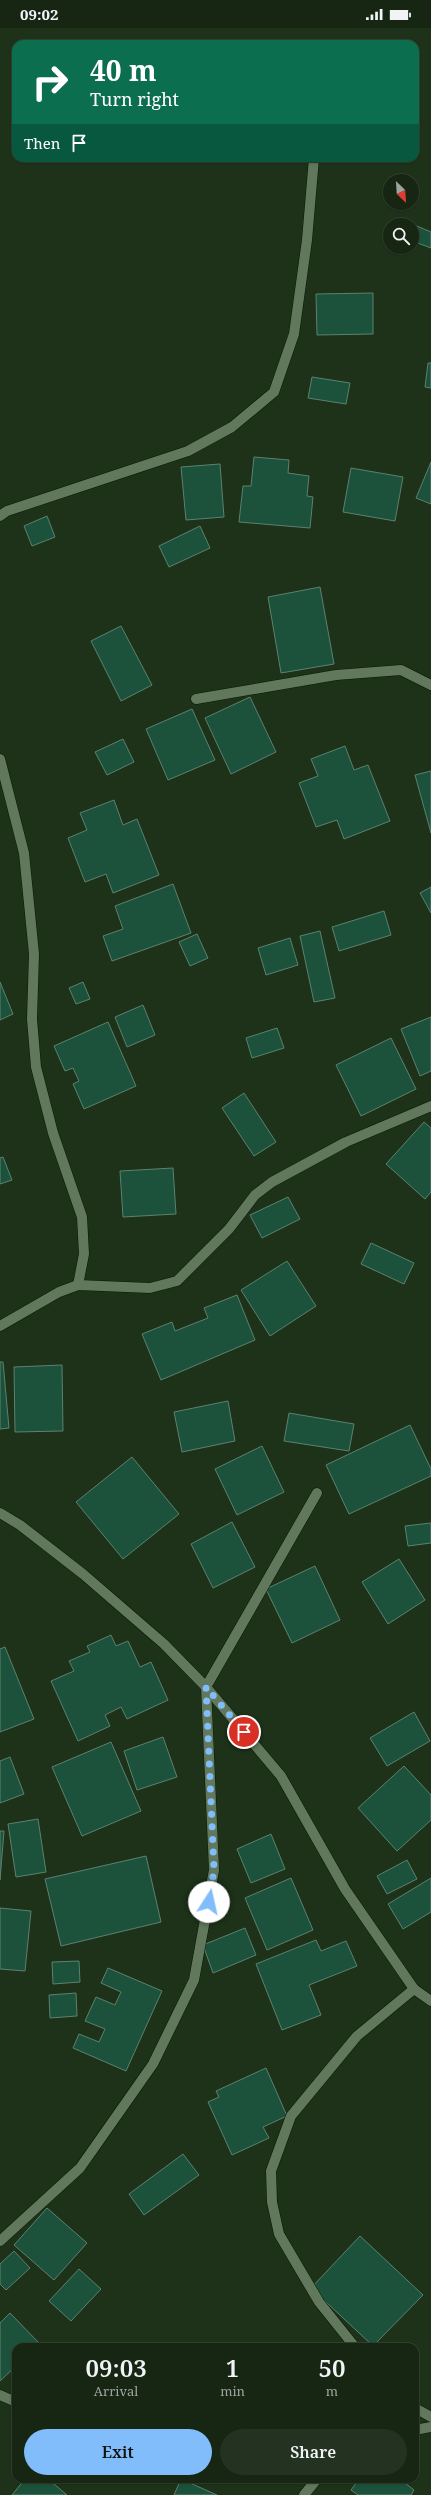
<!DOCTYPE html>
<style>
body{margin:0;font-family:"Noto Serif",serif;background:#233221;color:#f1f3f6;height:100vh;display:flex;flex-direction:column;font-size:15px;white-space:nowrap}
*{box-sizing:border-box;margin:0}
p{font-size:13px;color:#9ea5a0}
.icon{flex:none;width:22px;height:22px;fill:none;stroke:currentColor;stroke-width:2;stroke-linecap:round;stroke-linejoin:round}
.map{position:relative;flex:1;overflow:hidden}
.panel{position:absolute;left:12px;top:2315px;width:407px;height:140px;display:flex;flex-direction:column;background:#162613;border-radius:12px;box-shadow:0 1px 3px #0004,0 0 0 1px #354333}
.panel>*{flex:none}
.guide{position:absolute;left:12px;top:12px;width:407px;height:122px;border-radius:12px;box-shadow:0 1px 3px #0004,0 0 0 1px #354333;background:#0b6e4f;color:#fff;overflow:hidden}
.needle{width:26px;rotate:155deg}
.fabs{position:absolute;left:383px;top:146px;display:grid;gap:8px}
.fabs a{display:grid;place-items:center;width:36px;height:36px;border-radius:50%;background:#162613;box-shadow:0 1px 3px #0004,0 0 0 1px #354333;font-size:20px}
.pin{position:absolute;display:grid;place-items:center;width:34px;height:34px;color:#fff;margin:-17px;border:2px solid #fff;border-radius:50%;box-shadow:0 1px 4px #0007}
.me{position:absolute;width:44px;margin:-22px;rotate:10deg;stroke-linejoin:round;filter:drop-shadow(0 0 3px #0008)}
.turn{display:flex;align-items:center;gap:14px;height:84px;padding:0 12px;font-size:18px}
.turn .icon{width:52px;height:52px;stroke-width:2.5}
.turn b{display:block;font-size:28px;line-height:34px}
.then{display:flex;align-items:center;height:38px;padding:0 12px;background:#0003;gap:8px;font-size:15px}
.eta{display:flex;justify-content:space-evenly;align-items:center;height:68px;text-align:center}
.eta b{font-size:24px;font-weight:600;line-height:28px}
.button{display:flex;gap:8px;margin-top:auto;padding:8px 12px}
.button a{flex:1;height:46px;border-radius:24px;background:#81bdfa;color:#111;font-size:16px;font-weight:600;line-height:46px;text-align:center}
.button a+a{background:#233221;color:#f1f3f6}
.status{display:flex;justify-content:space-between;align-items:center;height:28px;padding:0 20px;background:#162613;direction:ltr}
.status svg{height:11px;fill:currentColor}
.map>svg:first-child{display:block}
.building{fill:#1c523b;stroke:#5d816f}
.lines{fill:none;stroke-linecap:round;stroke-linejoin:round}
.street-casing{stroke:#061904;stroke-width:11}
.street{stroke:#61785d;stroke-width:10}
.route{stroke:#81bdfa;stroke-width:7;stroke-dasharray:0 12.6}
</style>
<div class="status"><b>09:02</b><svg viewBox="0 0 49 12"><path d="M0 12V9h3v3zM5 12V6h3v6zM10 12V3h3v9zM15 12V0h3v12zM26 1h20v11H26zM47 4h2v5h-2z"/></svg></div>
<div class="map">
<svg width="431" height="2467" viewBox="0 0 431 2467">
<rect width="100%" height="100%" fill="#1d3219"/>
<!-- building -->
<g class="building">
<path d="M405,193L431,204V220L412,213V197H403Z"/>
<path d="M373,265V306L317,307L316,266Z"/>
<path d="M428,335H431V360L425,359Z"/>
<path d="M312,349L350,355L346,376L308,370Z"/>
<path d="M254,429L289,432L288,445L309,448L307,468L313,469L310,500L239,494L243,458H251Z"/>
<path d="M431,434V476L416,470Z"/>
<path d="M220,436L224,489L186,492L181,439Z"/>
<path d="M351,440L403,449L395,493L343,484Z"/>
<path d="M47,488L55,509L32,518L24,498Z"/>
<path d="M200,498L210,520L169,539L159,518Z"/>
<path d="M320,559L334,636L281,645L268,569Z"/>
<path d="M121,598L152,657L121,673L91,613Z"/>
<path d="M250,669L276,724L231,746L205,690Z"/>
<path d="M192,681L215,732L168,752L146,701Z"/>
<path d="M123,711L134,734L107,747L95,724Z"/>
<path d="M345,718L354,742L368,737L390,793L344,811L337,792L316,799L299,755L318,748L311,731Z"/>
<path d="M431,743V805L415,747Z"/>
<path d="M114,772L123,797L137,791L159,847L113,865L106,846L85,854L68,810L87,802L80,785Z"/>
<path d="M173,856L191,905L112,933L103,908L123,901L115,878Z"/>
<path d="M431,859V885L420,865Z"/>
<path d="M384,883L391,907L339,923L332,899Z"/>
<path d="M320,903L335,970L314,974L300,908Z"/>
<path d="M197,906L208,930L190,938L179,914Z"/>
<path d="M290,910L298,937L266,947L258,920Z"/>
<path d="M0,954L13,986L0,992Z"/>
<path d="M83,954L90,971L76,976L69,960Z"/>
<path d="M143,977L155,1007L127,1019L115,989Z"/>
<path d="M431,989V1043L420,1048L401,1001Z"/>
<path d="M108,994L136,1058L84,1081L73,1056L79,1053L73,1040L65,1043L54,1018Z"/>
<path d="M277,1000L284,1020L252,1030L246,1010Z"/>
<path d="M391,1010L416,1061L361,1088L336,1037Z"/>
<path d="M244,1065L276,1114L254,1128L222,1080Z"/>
<path d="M424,1094L431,1100V1164L425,1171L386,1136Z"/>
<path d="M3,1129L12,1152L0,1156V1130Z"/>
<path d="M173,1140L176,1186L123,1189L120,1143Z"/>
<path d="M288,1169L300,1191L262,1210L250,1187Z"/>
<path d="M371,1215L414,1235L404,1256L361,1236Z"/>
<path d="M287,1233L316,1278L270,1308L241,1262Z"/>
<path d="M237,1267L255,1312L161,1352L142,1306L172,1294L175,1303L208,1290L204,1280Z"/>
<path d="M0,1334H3L9,1400L0,1401Z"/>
<path d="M62,1337L63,1403L15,1404L14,1339Z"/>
<path d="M228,1373L235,1413L182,1424L174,1384Z"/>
<path d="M289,1385L354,1396L349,1423L284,1413Z"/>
<path d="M410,1397L431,1441V1448L349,1486L326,1437Z"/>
<path d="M262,1418L284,1464L237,1487L215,1441Z"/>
<path d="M132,1429L179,1486L123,1531L76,1474Z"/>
<path d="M232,1494L255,1539L213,1560L191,1516Z"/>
<path d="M431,1495V1515L408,1518L405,1498Z"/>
<path d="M399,1531L425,1572L388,1596L362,1554Z"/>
<path d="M315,1538L340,1592L292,1615L266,1561Z"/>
<path d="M111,1607L116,1618L128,1613L140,1639L151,1634L168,1672L127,1691L121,1679L105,1687L110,1698L78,1713L51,1653L74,1643L69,1633L90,1624L87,1618Z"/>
<path d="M5,1619L34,1691L0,1704V1621Z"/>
<path d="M414,1684L430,1713L387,1738L370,1710Z"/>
<path d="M163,1709L177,1749L137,1762L124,1723Z"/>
<path d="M111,1714L141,1783L82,1808L52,1739Z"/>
<path d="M10,1729L24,1766L0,1775V1733Z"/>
<path d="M404,1738L431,1767V1792L397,1823L358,1780Z"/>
<path d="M38,1791L46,1844L16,1849L8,1796Z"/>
<path d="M0,1803H4L0,1852Z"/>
<path d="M271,1806L285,1841L251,1855L237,1821Z"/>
<path d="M146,1828L161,1894L61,1918L45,1851Z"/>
<path d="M407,1832L417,1851L387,1866L377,1848Z"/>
<path d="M291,1850L313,1902L267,1922L245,1870Z"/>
<path d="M431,1850V1884L403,1901L388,1876Z"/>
<path d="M0,1880L31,1883L25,1943L0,1941Z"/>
<path d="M245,1900L256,1927L213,1945L203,1917Z"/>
<path d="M316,1912L321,1923L346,1913L357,1938L309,1957L321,1987L282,2002L256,1936Z"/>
<path d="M79,1933L80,1954L53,1956L52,1934Z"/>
<path d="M108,1940L162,1963L126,2043L73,2020L79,2006L99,2014L105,2001L85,1993L96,1969L115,1977L121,1964L101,1955Z"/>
<path d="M76,1965L77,1988L50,1990L49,1967Z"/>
<path d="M266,2040L287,2088L263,2099L269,2110L232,2127L208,2074L219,2069L216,2063Z"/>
<path d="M183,2126L199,2147L144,2187L129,2166Z"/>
<path d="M47,2180L87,2215L54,2252L14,2217Z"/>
<path d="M360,2208L423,2267L373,2318L311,2260Z"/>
<path d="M14,2223L30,2240L6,2262L0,2256V2236Z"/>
<path d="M79,2241L101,2261L71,2293L49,2273Z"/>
<path d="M10,2285L39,2315L36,2319H16V2338L0,2353V2295Z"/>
<path d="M25,2451H48L67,2467H12Z"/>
<path d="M181,2451L217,2467H174Z"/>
<path d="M359,2451H400L414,2462L411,2467H358L351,2462Z"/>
</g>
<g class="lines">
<defs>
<g id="street">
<path d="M0,488L7,483L188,423L232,399L274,364L294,306L307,212L314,130"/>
<path d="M196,671L336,647L401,642L431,657"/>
<path d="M0,731L24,825L34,926L32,991L36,1039L53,1105L82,1189L84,1226L78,1257"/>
<path d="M0,1298L59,1264L78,1257L150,1260L177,1253L229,1201L255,1167L272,1154L346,1114L431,1078"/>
<path d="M0,1485L20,1497L83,1546L164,1616L206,1659L281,1748L345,1861L414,1961L431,1973"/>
<path d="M0,2213L80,2140L153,2036L194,1952L214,1842L206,1659L317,1465"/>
<path d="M355,2319L319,2274L279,2206L272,2174L271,2143L291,2088L357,2008L414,1961"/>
<path d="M0,2367L16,2374"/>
<path d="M415,2380L431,2389"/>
<path d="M415,2402L431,2399"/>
<path d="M304,2467L317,2451"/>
</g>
</defs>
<!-- street casing -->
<use href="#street" class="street-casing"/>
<!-- street -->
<use href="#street" class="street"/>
</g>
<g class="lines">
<!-- route -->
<path class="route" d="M209,1874L214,1842L206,1659L244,1704"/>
</g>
</svg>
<div class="fabs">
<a><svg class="needle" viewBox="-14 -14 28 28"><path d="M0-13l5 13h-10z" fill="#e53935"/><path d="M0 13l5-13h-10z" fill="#9ea5a0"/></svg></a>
<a><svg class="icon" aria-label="search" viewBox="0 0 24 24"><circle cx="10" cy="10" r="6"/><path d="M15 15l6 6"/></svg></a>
</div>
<div class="pin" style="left:244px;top:1704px;background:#d93025"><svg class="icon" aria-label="arrive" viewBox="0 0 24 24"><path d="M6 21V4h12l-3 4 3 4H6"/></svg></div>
<svg class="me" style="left:209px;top:1874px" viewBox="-20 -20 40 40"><circle r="19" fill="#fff"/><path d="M0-13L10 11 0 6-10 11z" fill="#81bdfa"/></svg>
<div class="guide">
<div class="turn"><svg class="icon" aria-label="right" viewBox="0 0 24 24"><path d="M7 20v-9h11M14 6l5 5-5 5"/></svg><div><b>40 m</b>Turn right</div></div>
<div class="then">Then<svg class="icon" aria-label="arrive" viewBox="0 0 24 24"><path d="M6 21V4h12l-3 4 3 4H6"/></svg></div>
</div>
<section class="panel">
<div class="eta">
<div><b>09:03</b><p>Arrival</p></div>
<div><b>1</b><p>min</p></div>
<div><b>50</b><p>m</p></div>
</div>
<div class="button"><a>Exit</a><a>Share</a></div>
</section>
</div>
